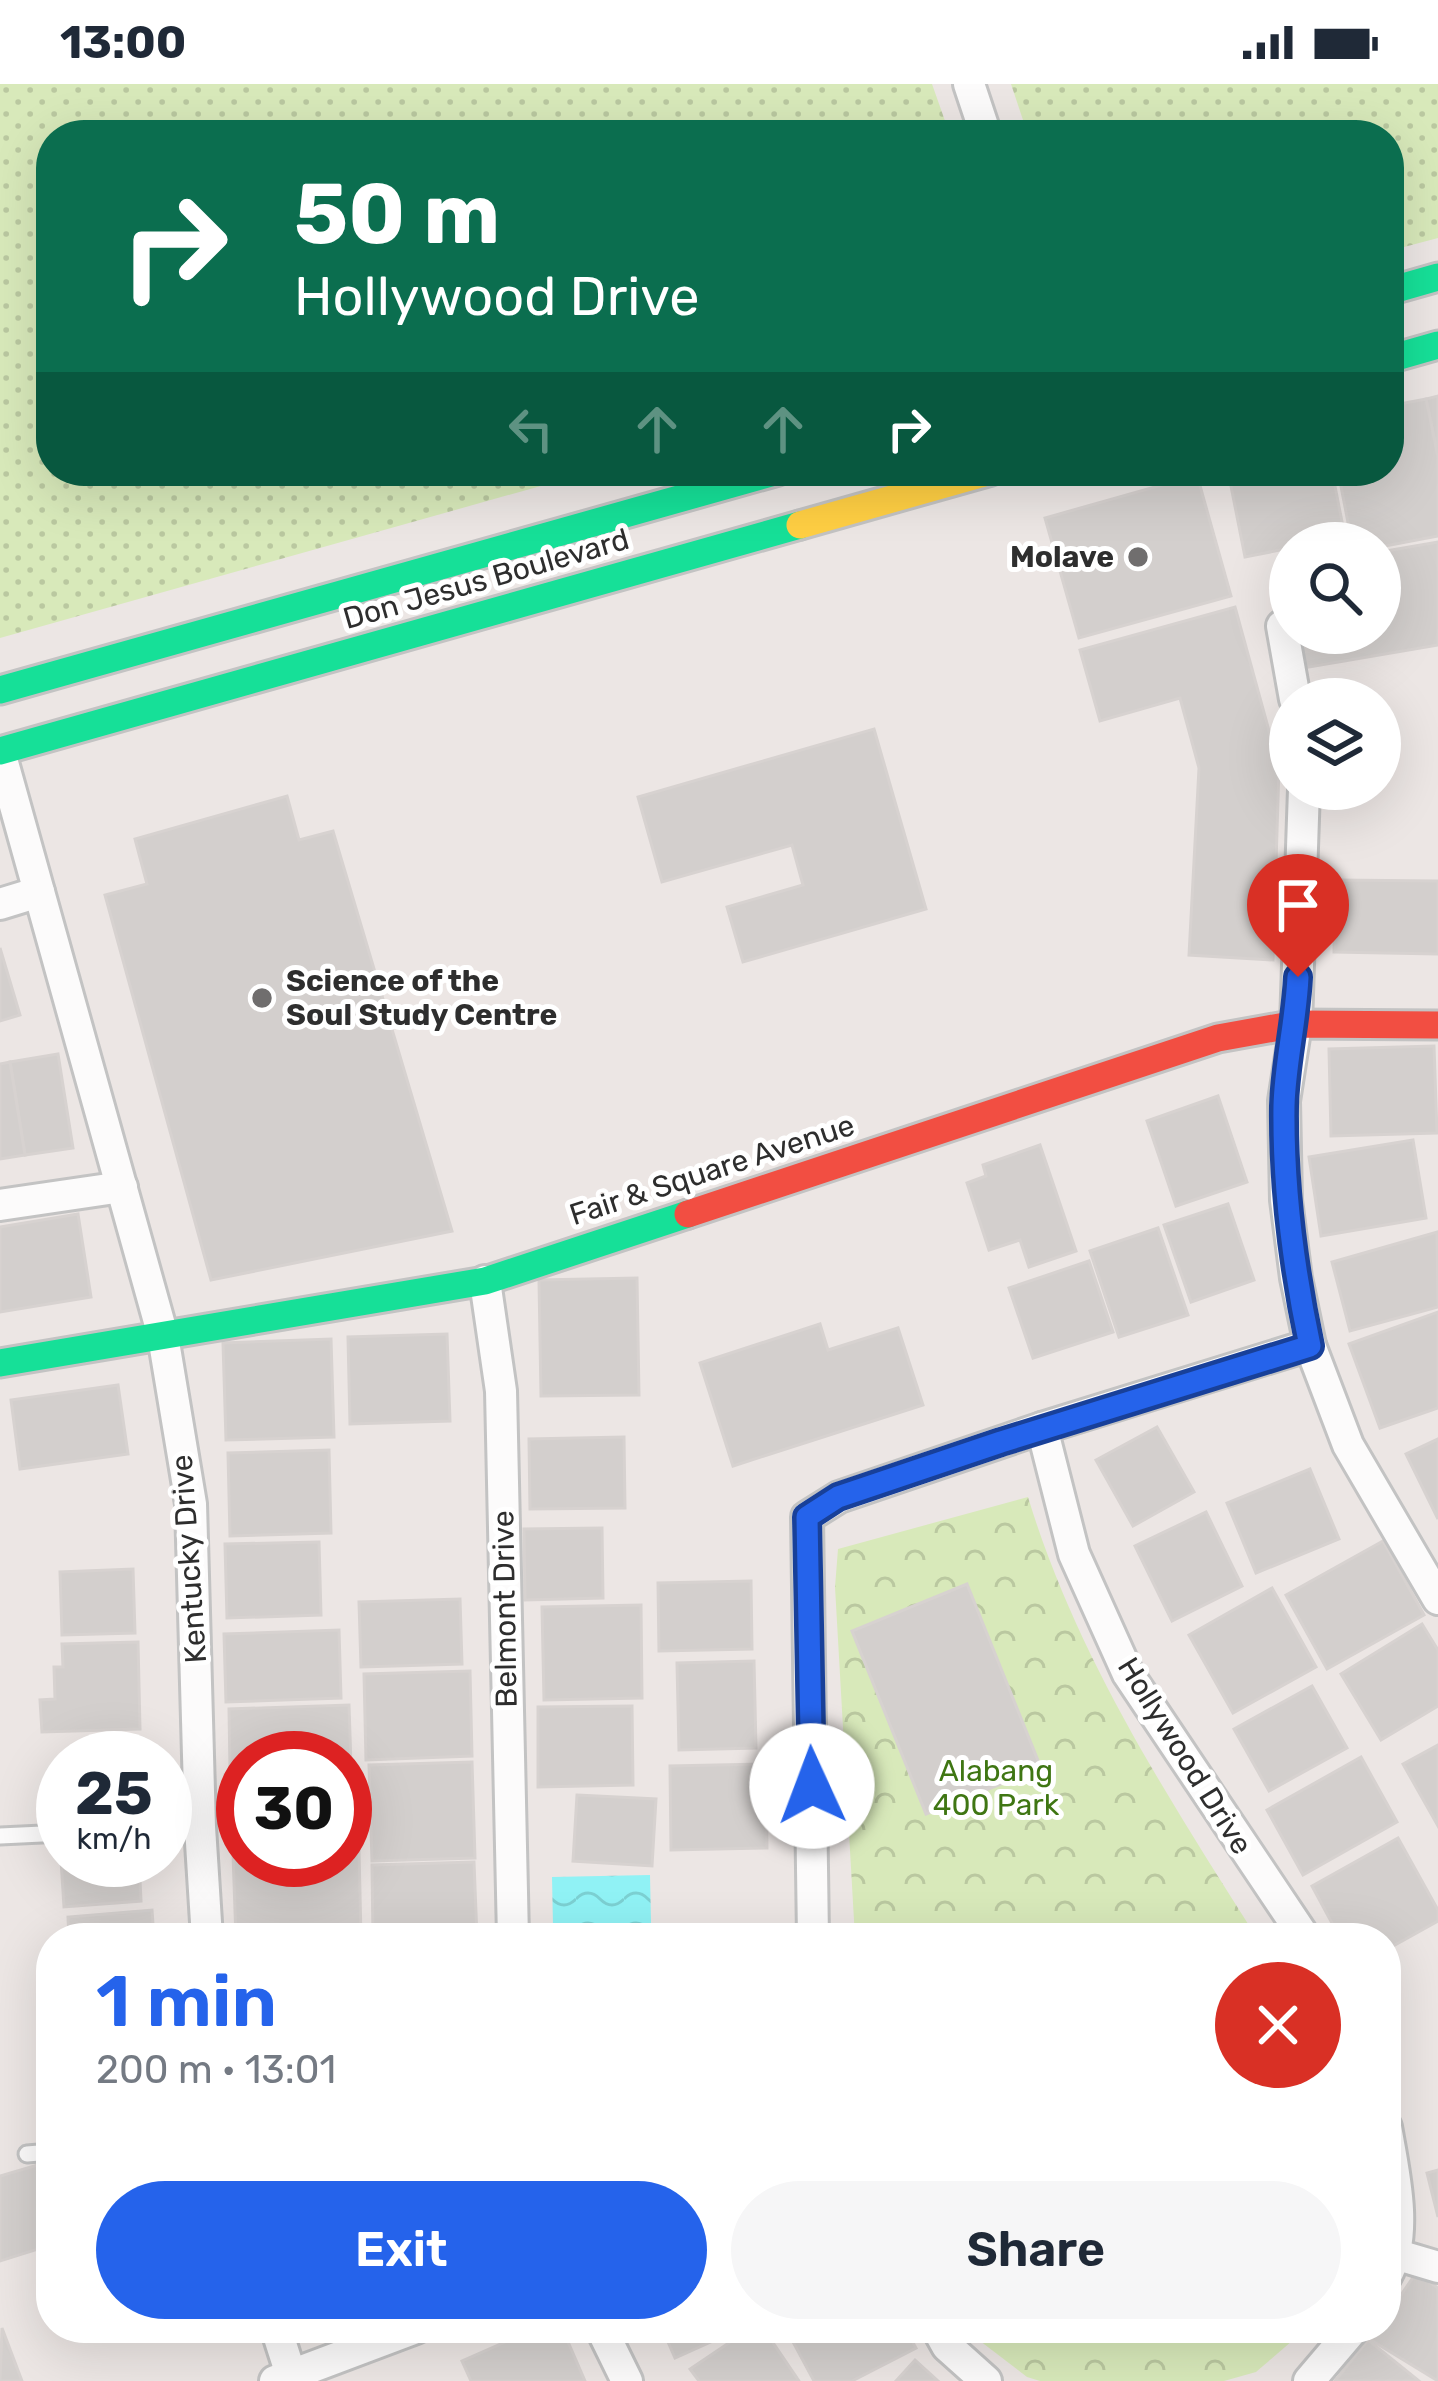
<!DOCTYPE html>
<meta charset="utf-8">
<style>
body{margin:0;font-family:Rubik,sans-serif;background:#f6f6f7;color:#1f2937;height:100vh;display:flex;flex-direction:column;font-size:45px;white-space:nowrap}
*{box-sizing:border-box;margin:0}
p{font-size:39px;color:#747a83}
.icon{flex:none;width:66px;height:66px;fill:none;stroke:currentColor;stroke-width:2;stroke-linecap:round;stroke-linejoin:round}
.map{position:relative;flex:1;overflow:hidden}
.drawer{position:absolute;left:36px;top:1839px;width:1365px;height:420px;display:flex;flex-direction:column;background:#fff;border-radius:48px;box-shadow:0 12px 48px #0002}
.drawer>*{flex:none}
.banner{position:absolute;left:36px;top:36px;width:1368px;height:366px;border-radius:48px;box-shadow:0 12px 48px #0002;background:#0b6e4f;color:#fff;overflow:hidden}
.controls{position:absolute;left:1269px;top:438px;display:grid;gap:24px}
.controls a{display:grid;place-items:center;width:132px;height:132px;border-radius:50%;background:#fff;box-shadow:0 12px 48px #0002;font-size:60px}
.speed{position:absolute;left:36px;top:1647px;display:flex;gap:24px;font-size:60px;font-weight:700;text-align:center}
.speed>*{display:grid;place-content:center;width:156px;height:156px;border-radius:50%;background:#fff;box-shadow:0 12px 48px #0002;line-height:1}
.speed small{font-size:30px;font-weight:400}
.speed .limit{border:18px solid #d22;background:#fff;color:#111}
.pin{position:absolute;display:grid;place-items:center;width:102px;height:102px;color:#fff;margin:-123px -51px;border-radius:50% 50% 50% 0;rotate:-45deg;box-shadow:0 0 12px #0007}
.pin .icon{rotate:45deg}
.me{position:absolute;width:132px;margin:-66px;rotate:358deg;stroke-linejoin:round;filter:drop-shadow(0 0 9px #0008)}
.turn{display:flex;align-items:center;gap:42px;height:252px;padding:0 60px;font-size:54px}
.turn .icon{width:156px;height:156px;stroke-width:2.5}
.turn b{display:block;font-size:84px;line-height:102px}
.lanes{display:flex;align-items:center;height:114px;padding:0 60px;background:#0003;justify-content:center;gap:60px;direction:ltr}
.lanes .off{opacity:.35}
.round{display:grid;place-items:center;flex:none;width:126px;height:126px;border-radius:63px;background:#f6f6f7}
.summary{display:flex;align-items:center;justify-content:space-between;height:204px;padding:0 60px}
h1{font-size:72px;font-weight:600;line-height:90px;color:#2563eb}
.primary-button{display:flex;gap:24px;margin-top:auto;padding:24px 60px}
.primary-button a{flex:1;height:138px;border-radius:72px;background:#2563eb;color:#fff;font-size:48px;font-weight:600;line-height:138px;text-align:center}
.primary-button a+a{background:#f6f6f7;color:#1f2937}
.status{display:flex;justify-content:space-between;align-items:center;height:84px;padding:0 60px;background:#fff;direction:ltr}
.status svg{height:33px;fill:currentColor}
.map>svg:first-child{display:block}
.grass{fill:url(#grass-dots)}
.forest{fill:url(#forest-crowns)}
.water{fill:url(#water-waves)}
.building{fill:#d3cfcd;stroke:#d7d2d0;stroke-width:3}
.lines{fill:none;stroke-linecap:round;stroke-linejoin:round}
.lane-casing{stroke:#c3c3c3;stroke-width:21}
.street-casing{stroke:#c3c3c3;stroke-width:36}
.fast-casing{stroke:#c3c3c3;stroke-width:33}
.slow-casing{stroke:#c3c3c3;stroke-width:33}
.jam-casing{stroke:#c3c3c3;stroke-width:33}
.lane{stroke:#fcfbfb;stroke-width:15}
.street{stroke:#fcfbfb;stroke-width:30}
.fast{stroke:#16e098;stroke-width:27}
.slow{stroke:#ffcf43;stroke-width:27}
.jam{stroke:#f24e42;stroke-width:27}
.route-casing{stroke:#184099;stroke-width:30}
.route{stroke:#2563eb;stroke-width:21}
.poi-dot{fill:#706e6e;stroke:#fff;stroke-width:4.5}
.labels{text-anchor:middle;stroke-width:10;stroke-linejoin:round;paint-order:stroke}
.poi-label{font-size:30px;font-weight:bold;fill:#2e2e2e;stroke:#fff;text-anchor:end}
.street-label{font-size:30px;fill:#2e2e2e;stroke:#fff}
.park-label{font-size:30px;fill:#3f7613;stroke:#fff}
</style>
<div class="status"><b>13:00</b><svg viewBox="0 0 49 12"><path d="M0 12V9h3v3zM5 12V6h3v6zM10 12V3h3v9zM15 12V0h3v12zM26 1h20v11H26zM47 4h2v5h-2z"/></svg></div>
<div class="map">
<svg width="1438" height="2297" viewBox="0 0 1438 2297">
<defs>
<pattern id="grass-dots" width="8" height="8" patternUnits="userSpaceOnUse" patternTransform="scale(3)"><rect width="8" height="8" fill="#d8e9ba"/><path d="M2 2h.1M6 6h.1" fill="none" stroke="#bac8a0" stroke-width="1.8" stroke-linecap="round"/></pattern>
<pattern id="forest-crowns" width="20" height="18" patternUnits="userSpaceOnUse" patternTransform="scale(3)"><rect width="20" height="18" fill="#d8e9ba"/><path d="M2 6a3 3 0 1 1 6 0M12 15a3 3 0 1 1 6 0" fill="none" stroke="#bac8a0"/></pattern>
<pattern id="water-waves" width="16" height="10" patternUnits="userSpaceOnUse" patternTransform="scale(3)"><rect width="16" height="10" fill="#90f2f5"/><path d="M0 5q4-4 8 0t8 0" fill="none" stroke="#7cd0d2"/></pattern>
</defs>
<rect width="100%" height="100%" fill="#ece6e4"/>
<!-- grass -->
<g class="grass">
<path d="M0,0H932L950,51H51V387H594L0,554Z"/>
<path d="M1011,0H1438V154L1389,167V51H1028Z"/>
</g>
<!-- forest -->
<g class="forest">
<path d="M1028,1413C1076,1572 1169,1715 1257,1854H855L835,1503L838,1465Z"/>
<path d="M963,2244H1307L1256,2288L1224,2297H1040L1027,2293Z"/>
</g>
<!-- water -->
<path class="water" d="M650,1791L651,1840L553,1842L552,1793Z"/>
<!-- building -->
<g class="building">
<path d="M1438,312V373L1426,315Z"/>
<path d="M1426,315L1438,373V452L1380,463V459H1352L1338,387H1389V322Z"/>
<path d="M1228,387H1332L1345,453L1290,459V464L1245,473Z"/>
<path d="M1197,391L1231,512L1079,554L1045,434Z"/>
<path d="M1438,458V561L1303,584L1297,549H1380V468Z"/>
<path d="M1235,523L1279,683L1273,876L1189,871L1199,684L1180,614L1100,637L1080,566Z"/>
<path d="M874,645L926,825L743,878L727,823L803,801L792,761L662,798L638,713Z"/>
<path d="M287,712L299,756L333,747L452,1147L211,1196L105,811L147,800L135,755Z"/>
<path d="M1335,796L1438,797V870L1334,868Z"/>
<path d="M0,864L20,931L0,937Z"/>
<path d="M1434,962L1437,1049L1331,1052L1329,965Z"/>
<path d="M58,970L73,1064L25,1071L10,978Z"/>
<path d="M10,978L25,1071L0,1075V980Z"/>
<path d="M1218,1012L1247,1098L1176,1122L1147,1037Z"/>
<path d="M1413,1056L1426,1134L1321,1152L1309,1073Z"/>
<path d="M1040,1061L1076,1167L1029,1183L1020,1156L989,1166L967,1099L986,1092L983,1081Z"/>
<path d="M1228,1120L1254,1196L1191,1218L1164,1141Z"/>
<path d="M78,1130L91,1213L0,1228V1143Z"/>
<path d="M1158,1144L1188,1231L1119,1253L1090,1167Z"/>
<path d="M1437,1148L1438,1223L1350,1247L1332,1178Z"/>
<path d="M1089,1177L1113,1248L1033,1274L1009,1204Z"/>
<path d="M637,1194L639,1311L541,1312L539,1196Z"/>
<path d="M1438,1228V1324L1380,1344L1349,1260Z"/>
<path d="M820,1240L828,1266L898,1244L923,1321L733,1382L700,1279Z"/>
<path d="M447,1250L450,1337L350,1340L348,1253Z"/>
<path d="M331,1255L334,1353L226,1356L223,1259Z"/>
<path d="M118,1301L128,1370L20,1385L11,1316Z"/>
<path d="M1157,1343L1194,1408L1133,1442L1096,1376Z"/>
<path d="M624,1353L625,1424L530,1425L529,1355Z"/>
<path d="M1438,1355V1435L1406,1370Z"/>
<path d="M329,1366L331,1449L230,1452L228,1369Z"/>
<path d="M1310,1385L1339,1455L1256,1489L1227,1419Z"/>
<path d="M1206,1428L1242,1502L1172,1537L1135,1462Z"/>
<path d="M602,1444L603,1514L525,1516L524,1445Z"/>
<path d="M1383,1457L1424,1531L1327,1585L1286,1511Z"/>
<path d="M319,1458L321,1531L227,1534L225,1460Z"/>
<path d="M133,1485L135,1549L62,1551L60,1488Z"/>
<path d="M751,1497L752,1565L659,1567L658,1499Z"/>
<path d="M967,1500L1041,1684L926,1730L852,1547Z"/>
<path d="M1272,1504L1316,1583L1233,1629L1189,1551Z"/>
<path d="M460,1515L462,1580L361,1583L359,1518Z"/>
<path d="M641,1521L642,1614L544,1616L542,1523Z"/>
<path d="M1422,1540L1438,1566V1622L1381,1656L1341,1590Z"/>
<path d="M339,1546L341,1614L226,1618L224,1550Z"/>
<path d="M138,1558L140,1645L42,1648L40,1616L55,1615L54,1583H63L62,1560Z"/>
<path d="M754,1577L756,1664L679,1666L677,1579Z"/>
<path d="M470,1587L472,1672L366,1676L364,1590Z"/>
<path d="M1312,1602L1347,1664L1269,1707L1234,1645Z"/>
<path d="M349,1621L351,1681L345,1682V1674H243V1685H230L229,1625Z"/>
<path d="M632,1622L633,1701L538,1703V1623Z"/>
<path d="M1438,1661V1742L1403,1680Z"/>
<path d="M1361,1673L1397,1738L1303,1791L1267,1726Z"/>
<path d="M472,1678L475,1774L372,1777L369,1681Z"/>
<path d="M766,1680L767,1764L671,1766L670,1682Z"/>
<path d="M357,1686L359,1754L345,1755V1687Z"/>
<path d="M243,1690V1758L226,1759L225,1691Z"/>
<path d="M577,1711L656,1715L652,1782L573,1777Z"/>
<path d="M1398,1754L1438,1826V1837L1386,1866V1854H1340L1312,1802Z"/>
<path d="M63,1759V1776H139L141,1817L64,1823L60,1760Z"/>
<path d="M345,1766H359L361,1854H236L233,1770H243V1776H345Z"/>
<path d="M474,1778L477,1854H373L372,1781Z"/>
<path d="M152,1826L154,1854H69L68,1833Z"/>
<path d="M667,1842V1854H575V1844Z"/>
<path d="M51,2077V2161L0,2177V2092Z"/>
<path d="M1438,2086V2133L1427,2089Z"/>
<path d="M1416,2189L1438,2204V2297L1371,2256L1379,2244H1386V2233Z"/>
<path d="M2,2244L22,2297H0Z"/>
<path d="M537,2244H562L585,2297H471L462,2277Z"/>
<path d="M662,2244H742L675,2274Z"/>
<path d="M751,2244H763L799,2297H699L690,2285Z"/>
<path d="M810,2244H905L916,2264L852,2297H814L791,2254Z"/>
<path d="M1368,2256L1419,2297H1335Z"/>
<path d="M915,2276L938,2297H896Z"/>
</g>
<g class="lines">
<defs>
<g id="lane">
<path d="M165,1744L200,1743"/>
<path d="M0,1752L63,1749"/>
<path d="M27,2070L51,2068"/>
</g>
<g id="street">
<path d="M969,0L986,51"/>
<path d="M1282,542L1295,615"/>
<path d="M0,668L163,1252L191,1420L200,1743L207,1854"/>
<path d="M1304,705L1296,940L1284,1017L1286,1116L1296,1194L1310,1261L1348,1361L1438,1515"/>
<path d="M0,820L39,808"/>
<path d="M0,1121L122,1103"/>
<path d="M485,1197L501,1307L513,1854"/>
<path d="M1042,1344L1074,1470L1128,1590L1305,1854"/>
<path d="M813,1854L807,1433L839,1413L1042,1344L1310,1261"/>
<path d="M1386,2043C1394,2088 1409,2152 1386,2192"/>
<path d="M1398,2171L1438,2183"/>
<path d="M276,2244L293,2297"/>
<path d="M601,2244L627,2297"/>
<path d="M937,2244L947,2262L986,2297"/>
<path d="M275,2297L416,2244"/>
<path d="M1309,2297L1354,2244"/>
</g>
<g id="fast">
<path d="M1389,207L1438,193"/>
<path d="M1389,275L1438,261"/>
<path d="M0,606L778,387"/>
<path d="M0,667L800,441"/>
<path d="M0,1279L485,1197L688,1130"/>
</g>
<path id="slow" d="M800,441L991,387"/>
<path id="jam" d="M688,1130L1218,954L1296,940L1438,941"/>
</defs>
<!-- lane casing -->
<use href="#lane" class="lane-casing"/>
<!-- street casing -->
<use href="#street" class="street-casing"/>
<!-- fast casing -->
<use href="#fast" class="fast-casing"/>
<!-- slow casing -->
<use href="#slow" class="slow-casing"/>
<!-- jam casing -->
<use href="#jam" class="jam-casing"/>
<!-- lane -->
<use href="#lane" class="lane"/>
<!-- street -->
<use href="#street" class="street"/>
<!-- fast -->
<use href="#fast" class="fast"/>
<!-- slow -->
<use href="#slow" class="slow"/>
<!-- jam -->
<use href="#jam" class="jam"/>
</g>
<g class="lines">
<defs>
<path id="route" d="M812,1702L807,1433L838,1413L1001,1358L1310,1262C1293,1182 1283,1104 1284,1022C1285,980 1296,937 1298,893"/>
</defs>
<!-- route casing -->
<use href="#route" class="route-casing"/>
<!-- route -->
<use href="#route" class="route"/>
</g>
<!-- markers -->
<g class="poi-dot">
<circle cx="1138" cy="473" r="12"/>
<circle cx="262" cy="914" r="12"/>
</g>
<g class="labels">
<!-- poi labels -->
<g class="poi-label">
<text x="1114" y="483">Molave</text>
<text x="286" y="907" text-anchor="start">Science of the<tspan x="286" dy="34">Soul Study Centre</tspan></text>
</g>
<!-- street labels -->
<g class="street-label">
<text transform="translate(486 495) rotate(-16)" y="10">Don Jesus Boulevard</text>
<text transform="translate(712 1086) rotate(-18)" y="10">Fair &amp; Square Avenue</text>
<text transform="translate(189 1475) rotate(-94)" y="10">Kentucky Drive</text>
<text transform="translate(505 1525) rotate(-91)" y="10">Belmont Drive</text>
<text transform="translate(1185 1672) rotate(58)" y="10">Hollywood Drive</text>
</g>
<!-- park labels -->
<g class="park-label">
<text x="996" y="1697">Alabang<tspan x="996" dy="34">400 Park</tspan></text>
</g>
</g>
</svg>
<div class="controls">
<a><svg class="icon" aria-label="search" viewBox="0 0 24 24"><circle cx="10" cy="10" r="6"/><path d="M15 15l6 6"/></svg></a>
<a><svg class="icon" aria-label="layers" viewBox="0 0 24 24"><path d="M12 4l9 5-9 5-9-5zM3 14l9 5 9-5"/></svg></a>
</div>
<div class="speed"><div>25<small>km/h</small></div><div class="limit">30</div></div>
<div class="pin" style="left:1298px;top:893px;background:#d93025"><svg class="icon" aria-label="arrive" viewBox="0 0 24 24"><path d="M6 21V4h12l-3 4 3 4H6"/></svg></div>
<svg class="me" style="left:812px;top:1702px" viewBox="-20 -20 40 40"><circle r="19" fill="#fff"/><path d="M0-13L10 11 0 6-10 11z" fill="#2563eb"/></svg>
<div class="banner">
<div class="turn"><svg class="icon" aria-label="right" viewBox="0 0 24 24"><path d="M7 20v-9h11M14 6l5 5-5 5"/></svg><div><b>50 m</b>Hollywood Drive</div></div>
<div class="lanes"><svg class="icon off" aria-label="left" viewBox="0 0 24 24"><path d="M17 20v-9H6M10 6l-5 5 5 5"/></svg><svg class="icon off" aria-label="ahead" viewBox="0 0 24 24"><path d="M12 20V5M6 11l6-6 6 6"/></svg><svg class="icon off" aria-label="ahead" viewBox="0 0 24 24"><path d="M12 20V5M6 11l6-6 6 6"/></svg><svg class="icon" aria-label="right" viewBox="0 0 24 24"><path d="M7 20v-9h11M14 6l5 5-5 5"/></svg></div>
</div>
<section class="drawer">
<div class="summary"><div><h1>1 min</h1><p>200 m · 13:01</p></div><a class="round" style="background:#d93025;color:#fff"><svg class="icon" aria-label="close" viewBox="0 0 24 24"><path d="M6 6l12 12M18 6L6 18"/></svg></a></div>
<div class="primary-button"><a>Exit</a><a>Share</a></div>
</section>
</div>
